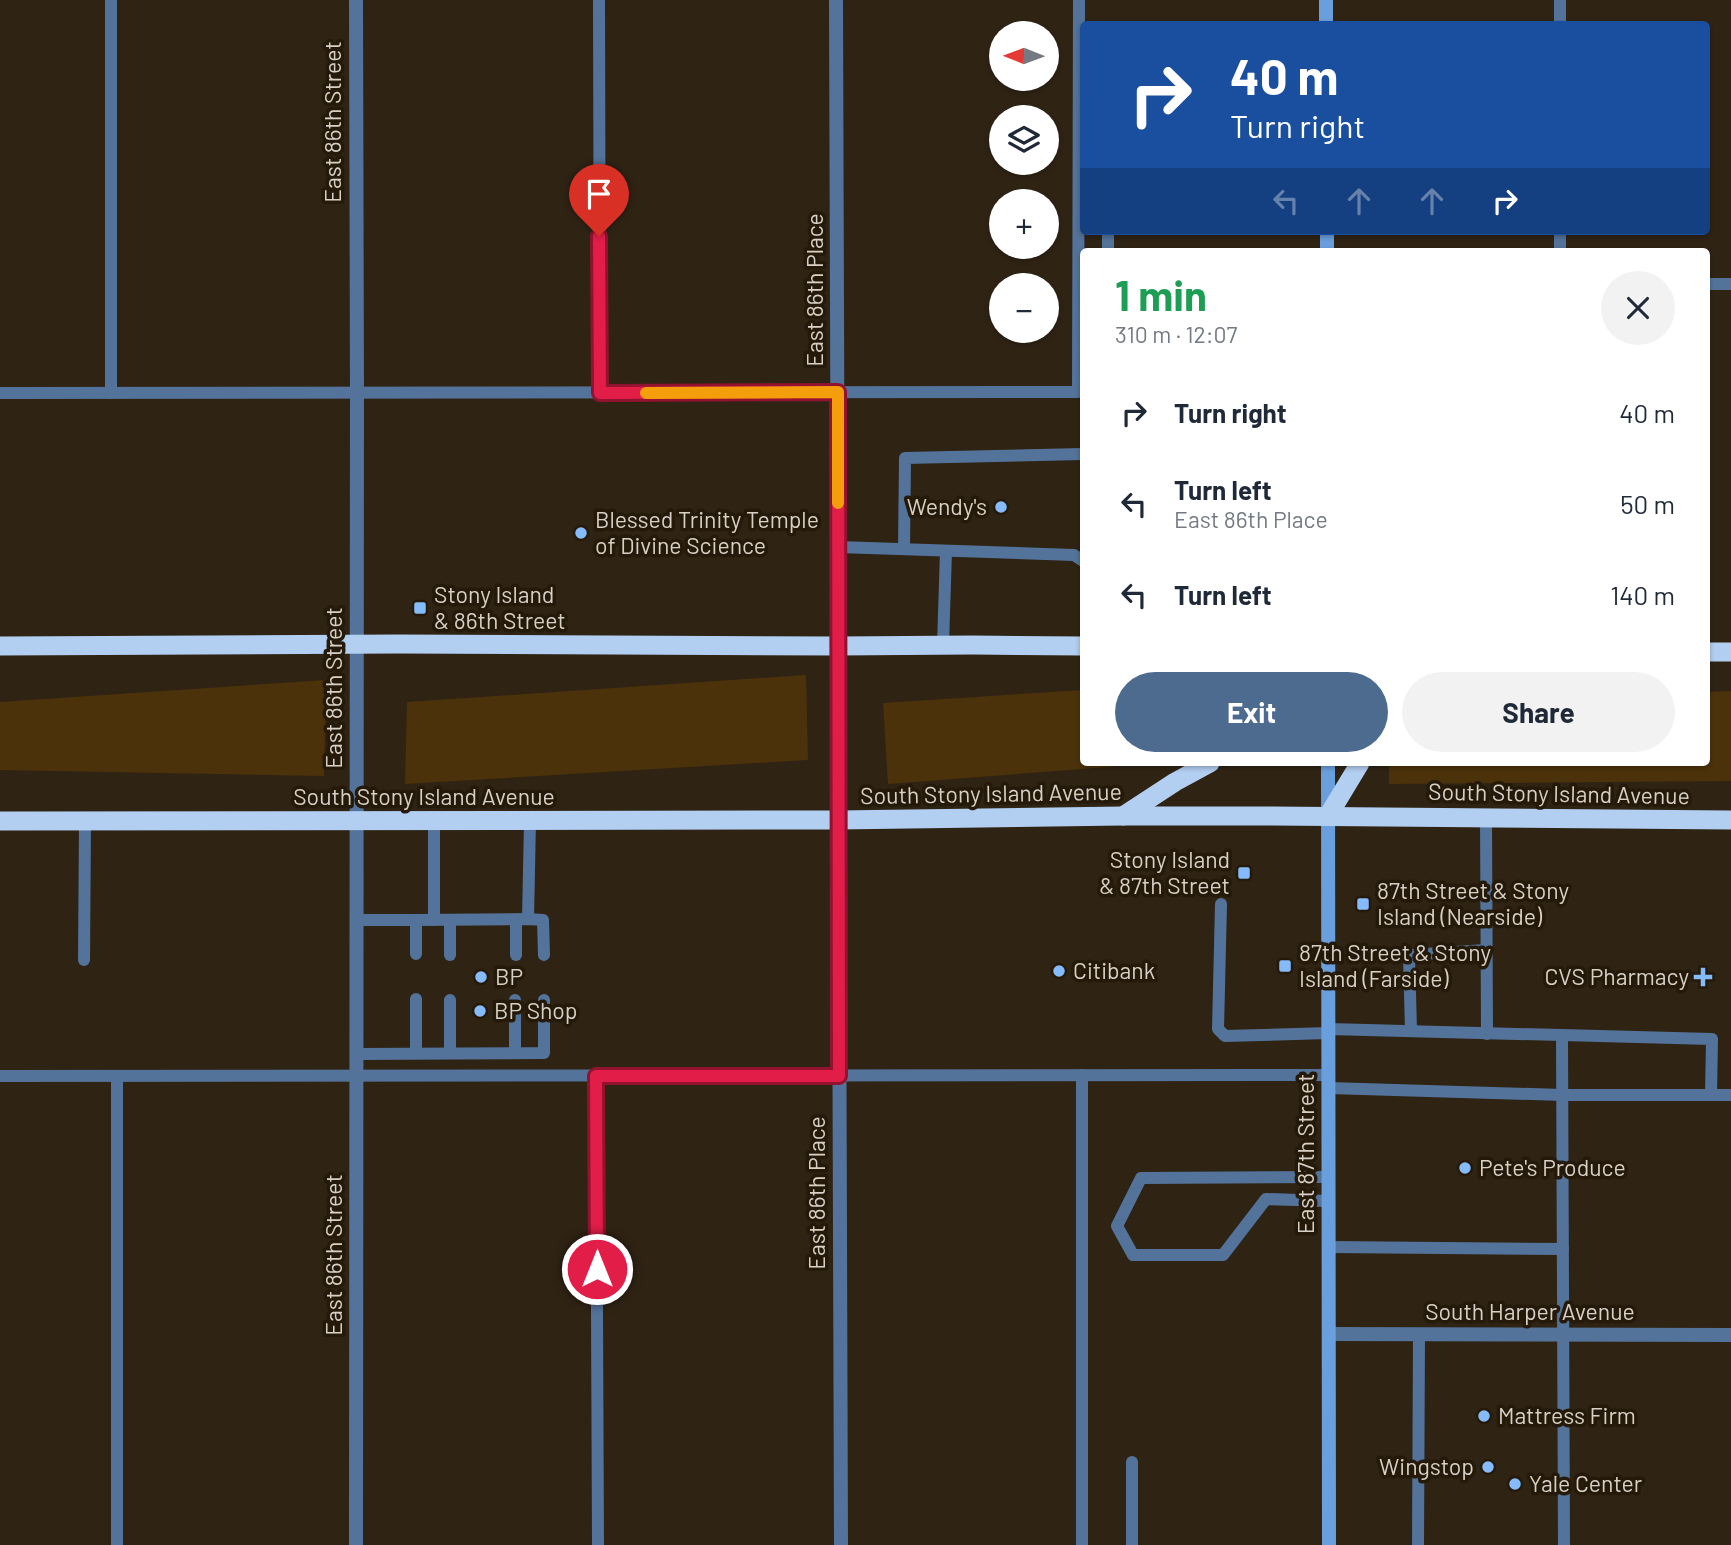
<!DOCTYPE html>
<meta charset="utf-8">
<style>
body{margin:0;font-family:Barlow,sans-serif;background:#f2f2f3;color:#1f2937;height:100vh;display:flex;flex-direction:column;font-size:26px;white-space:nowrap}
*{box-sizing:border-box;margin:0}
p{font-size:23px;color:#747a83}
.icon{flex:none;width:38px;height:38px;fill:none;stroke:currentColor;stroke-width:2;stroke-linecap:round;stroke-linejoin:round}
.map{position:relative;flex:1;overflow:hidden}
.panel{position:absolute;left:1080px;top:248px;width:630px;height:518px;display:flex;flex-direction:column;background:#fff;border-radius:7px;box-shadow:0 2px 5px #0004}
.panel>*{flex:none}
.banner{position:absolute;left:1080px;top:21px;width:630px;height:214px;border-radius:7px;box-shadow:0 2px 5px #0004;background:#1a4fa0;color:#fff;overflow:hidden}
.needle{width:46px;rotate:271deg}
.buttons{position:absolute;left:989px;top:21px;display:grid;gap:14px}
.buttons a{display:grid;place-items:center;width:70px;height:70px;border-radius:50%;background:#fff;box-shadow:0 2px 5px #0004;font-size:35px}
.pin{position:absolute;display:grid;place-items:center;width:60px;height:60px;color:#fff;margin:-72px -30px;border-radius:50% 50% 50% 0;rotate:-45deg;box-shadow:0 0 7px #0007}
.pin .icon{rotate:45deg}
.me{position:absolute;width:77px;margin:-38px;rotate:0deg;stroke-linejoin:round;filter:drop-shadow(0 0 5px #0008)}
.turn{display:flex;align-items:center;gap:24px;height:147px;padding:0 35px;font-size:32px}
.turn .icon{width:91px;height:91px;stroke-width:2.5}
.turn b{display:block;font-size:49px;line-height:60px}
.lanes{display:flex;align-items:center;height:66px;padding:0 35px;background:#0003;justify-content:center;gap:35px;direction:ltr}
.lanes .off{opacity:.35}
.round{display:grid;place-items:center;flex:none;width:74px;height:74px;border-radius:37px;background:#f2f2f3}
.headline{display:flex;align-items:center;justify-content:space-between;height:119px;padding:0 35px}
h1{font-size:42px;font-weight:700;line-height:52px;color:#1e9e55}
.button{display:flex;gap:14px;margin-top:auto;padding:14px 35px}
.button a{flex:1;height:80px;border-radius:42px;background:#4d6b8f;color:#fff;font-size:28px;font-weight:700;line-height:80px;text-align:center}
.button a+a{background:#f2f2f3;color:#1f2937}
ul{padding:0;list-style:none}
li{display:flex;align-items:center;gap:21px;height:91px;padding:0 35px}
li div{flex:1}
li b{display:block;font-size:26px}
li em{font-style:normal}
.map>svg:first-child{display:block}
.green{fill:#4c320a}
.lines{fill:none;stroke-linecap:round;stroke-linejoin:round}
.service{stroke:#53739a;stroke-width:12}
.minor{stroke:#53739a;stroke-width:14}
.secondary{stroke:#6a9fde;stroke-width:14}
.trunk{stroke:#b2cef1;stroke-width:19}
.route-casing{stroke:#92132f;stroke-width:18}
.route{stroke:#e11d48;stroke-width:12}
.slow{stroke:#f59e0b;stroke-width:12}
.poi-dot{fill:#86bbfb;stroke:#251a0a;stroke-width:2.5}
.labels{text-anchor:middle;stroke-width:7;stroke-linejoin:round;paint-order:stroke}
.street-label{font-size:23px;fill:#d7d0c6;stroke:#251a0a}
.poi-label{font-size:23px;fill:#d7d0c6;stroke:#251a0a;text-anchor:start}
</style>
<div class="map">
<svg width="1731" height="1545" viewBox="0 0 1731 1545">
<rect width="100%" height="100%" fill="#2f2314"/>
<!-- green -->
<g class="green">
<path d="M806,675L808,760L405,784L407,702Z"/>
<path d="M326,680L324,776L0,770V702Z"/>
<path d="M1083,690V763H1160L888,784L883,703Z"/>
<path d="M1731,691V781L1389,784V763H1706V692Z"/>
</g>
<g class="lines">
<!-- service -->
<g class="service">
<path d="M599,0L600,393"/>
<path d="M1560,24V0"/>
<path d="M1108,252V231"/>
<path d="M1560,252V231"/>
<path d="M1706,284H1731"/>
<path d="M0,393L1078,392L1079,0"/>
<path d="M111,393V0"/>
<path d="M838,547L1074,555L1083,561"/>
<path d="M904,549L905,458L1083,454"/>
<path d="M943,645L946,551"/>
<path d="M1486,818L1487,1034"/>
<path d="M434,821V920"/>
<path d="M1221,904L1218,1029L1225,1036L1329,1033"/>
<path d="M528,919L530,821"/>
<path d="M356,920H416"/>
<path d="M416,954V920L528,919L543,920L544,955"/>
<path d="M450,955V920"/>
<path d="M516,955V920"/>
<path d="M84,960L85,821"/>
<path d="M416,999V1053"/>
<path d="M450,1000V1053"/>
<path d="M1329,1029L1712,1039L1711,1095"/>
<path d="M1411,1031L1409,955L1486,950"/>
<path d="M1562,1036L1564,1545"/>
<path d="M515,1053V1000"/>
<path d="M356,1054L544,1053V1000"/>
<path d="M0,1076L1329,1075"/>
<path d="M596,1076L598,1545"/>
<path d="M1329,1088L1563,1095H1731"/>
<path d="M1329,1177L1141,1178L1117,1226L1133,1255H1223L1266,1199L1329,1201"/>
<path d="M1329,1247L1563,1249"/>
<path d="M1132,1462V1545"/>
<path d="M117,1545V1076"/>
<path d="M1082,1545V1075"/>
<path d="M1418,1545L1419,1334"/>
</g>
<!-- minor -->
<g class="minor">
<path d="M356,0L357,393L356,1545"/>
<path d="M836,0L841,1545"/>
<path d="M1329,1334L1731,1335"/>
</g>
<!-- secondary -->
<g class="secondary">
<path d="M1326,0V24"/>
<path d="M1327,231V252"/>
<path d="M1328,763L1329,1545"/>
</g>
<!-- trunk -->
<g class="trunk">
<path d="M0,646L398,644L838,646L972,645L1083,646"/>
<path d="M1706,652H1731"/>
<path d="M1123,816L1175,782L1210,763"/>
<path d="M1328,816L1360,763"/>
<path d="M0,821L838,820L1123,816H1272L1731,820"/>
</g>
</g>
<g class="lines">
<defs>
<path id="route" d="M597,1269L596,1076H839L838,392L600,393L599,236"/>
</defs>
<!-- route casing -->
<use href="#route" class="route-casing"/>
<!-- route -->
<use href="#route" class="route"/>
<!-- slow -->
<path class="slow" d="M646,393L838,392V503"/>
</g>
<!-- markers -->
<g class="poi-dot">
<circle cx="1001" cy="507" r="7"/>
<circle cx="581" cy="533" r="7"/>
<rect x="413" y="601" width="14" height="14" rx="3.5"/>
<rect x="1237" y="866" width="14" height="14" rx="3.5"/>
<rect x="1356" y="897" width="14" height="14" rx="3.5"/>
<rect x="1278" y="959" width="14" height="14" rx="3.5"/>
<circle cx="1059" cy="971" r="7"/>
<circle cx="481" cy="977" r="7"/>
<path d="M1699.5 966.5h7v7h7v7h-7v7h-7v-7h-7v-7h7z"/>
<circle cx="480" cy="1011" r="7"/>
<circle cx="1465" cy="1168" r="7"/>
<circle cx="1484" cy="1416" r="7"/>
<circle cx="1488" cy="1467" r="7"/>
<circle cx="1515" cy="1484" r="7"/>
</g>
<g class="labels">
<!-- street labels -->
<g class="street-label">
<text transform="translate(333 122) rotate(-90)" y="8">East 86th Street</text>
<text transform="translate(815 290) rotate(-90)" y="8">East 86th Place</text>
<text transform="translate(334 688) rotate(-90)" y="8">East 86th Street</text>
<text transform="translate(991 794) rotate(-1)" y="8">South Stony Island Avenue</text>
<text transform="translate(1559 794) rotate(1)" y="8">South Stony Island Avenue</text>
<text x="424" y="805">South Stony Island Avenue</text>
<text transform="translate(1306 1154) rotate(-90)" y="8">East 87th Street</text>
<text transform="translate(817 1193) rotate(-90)" y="8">East 86th Place</text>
<text transform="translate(334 1255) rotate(-90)" y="8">East 86th Street</text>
<text x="1530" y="1320">South Harper Avenue</text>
</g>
<!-- poi labels -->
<g class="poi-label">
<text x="987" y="515" text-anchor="end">Wendy's</text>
<text x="595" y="528">Blessed Trinity Temple<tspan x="595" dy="26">of Divine Science</tspan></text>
<text x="434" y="603">Stony Island<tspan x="434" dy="26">&amp; 86th Street</tspan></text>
<text x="1230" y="868" text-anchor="end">Stony Island<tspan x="1230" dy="26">&amp; 87th Street</tspan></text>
<text x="1377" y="899">87th Street &amp; Stony<tspan x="1377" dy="26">Island (Nearside)</tspan></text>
<text x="1299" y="961">87th Street &amp; Stony<tspan x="1299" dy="26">Island (Farside)</tspan></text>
<text x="1073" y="979">Citibank</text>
<text x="495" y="985">BP</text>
<text x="1689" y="985" text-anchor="end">CVS Pharmacy</text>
<text x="494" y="1019">BP Shop</text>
<text x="1479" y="1176">Pete's Produce</text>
<text x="1498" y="1424">Mattress Firm</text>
<text x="1474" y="1475" text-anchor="end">Wingstop</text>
<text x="1529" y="1492">Yale Center</text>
</g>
</g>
</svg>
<div class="buttons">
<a><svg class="needle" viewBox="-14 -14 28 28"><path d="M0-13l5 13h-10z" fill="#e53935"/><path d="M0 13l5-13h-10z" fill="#747a83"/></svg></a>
<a><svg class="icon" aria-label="layers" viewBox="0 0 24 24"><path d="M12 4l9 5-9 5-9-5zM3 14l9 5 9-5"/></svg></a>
<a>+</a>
<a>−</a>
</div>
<div class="pin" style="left:599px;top:236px;background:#d93025"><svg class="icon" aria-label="arrive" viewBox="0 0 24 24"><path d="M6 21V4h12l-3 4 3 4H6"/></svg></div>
<svg class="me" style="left:597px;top:1269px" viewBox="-20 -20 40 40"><circle r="17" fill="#e11d48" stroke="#fff" stroke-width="3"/><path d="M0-11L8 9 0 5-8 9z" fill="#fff"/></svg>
<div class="banner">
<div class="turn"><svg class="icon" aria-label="right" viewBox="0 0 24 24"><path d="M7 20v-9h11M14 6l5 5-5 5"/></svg><div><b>40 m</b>Turn right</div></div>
<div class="lanes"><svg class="icon off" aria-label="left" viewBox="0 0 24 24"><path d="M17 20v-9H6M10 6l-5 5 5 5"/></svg><svg class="icon off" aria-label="ahead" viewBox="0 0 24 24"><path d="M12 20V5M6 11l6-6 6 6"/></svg><svg class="icon off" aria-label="ahead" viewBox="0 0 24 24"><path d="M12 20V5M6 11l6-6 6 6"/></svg><svg class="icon" aria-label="right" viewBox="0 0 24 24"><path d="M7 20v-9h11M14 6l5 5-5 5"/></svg></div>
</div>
<section class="panel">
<div class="headline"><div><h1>1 min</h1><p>310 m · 12:07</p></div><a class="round"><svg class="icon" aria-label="close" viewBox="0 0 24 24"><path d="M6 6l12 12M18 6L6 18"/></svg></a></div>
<ul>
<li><svg class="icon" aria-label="right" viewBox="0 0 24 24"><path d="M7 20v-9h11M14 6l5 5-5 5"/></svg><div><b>Turn right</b></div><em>40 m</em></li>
<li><svg class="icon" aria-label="left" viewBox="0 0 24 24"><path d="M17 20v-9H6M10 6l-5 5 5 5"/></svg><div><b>Turn left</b><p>East 86th Place</p></div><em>50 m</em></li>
<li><svg class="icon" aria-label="left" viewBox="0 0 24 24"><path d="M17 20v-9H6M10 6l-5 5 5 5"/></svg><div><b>Turn left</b></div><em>140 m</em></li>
</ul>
<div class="button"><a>Exit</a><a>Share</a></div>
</section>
</div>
